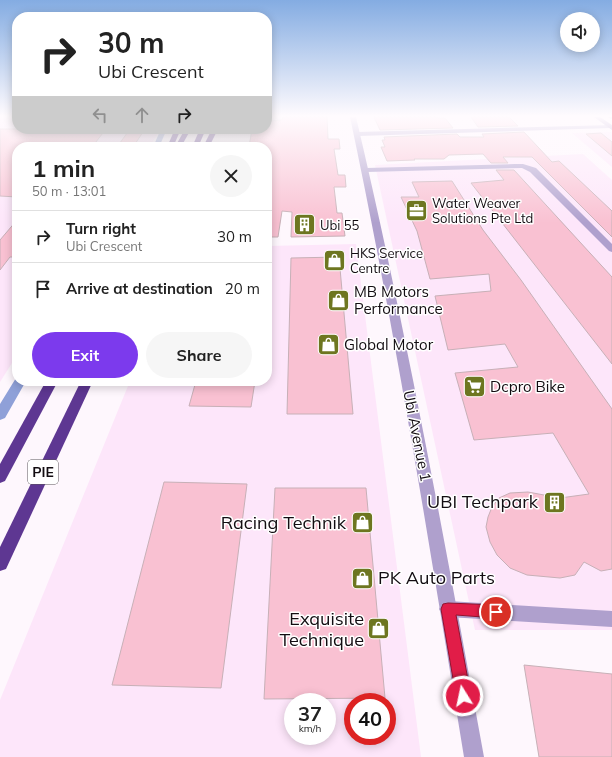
<!DOCTYPE html>
<meta charset="utf-8">
<style>
body{margin:0;font-family:Mulish,sans-serif;background:#f6f6f6;color:#222;height:100vh;display:flex;flex-direction:column;font-size:15px;white-space:nowrap}
*{box-sizing:border-box;margin:0}
p{font-size:13px;color:#767676}
.icon{flex:none;width:22px;height:22px;fill:none;stroke:currentColor;stroke-width:2;stroke-linecap:round;stroke-linejoin:round}
.map{position:relative;flex:1;overflow:hidden}
.sheet{position:absolute;left:12px;top:142px;width:260px;height:244px;display:flex;flex-direction:column;background:#fff;border-radius:16px;box-shadow:0 2px 10px #0003}
.sheet>*{flex:none}
.guide{position:absolute;left:12px;top:12px;width:260px;height:122px;border-radius:16px;box-shadow:0 2px 10px #0003;background:#fff;color:#222;overflow:hidden}
.controls{position:absolute;left:560px;top:12px;display:grid;gap:8px}
.controls a{display:grid;place-items:center;width:40px;height:40px;border-radius:50%;background:#fff;box-shadow:0 2px 10px #0003;font-size:20px}
.speed{position:absolute;left:284px;top:693px;display:flex;gap:8px;font-size:20px;font-weight:700;text-align:center}
.speed>*{display:grid;place-content:center;width:52px;height:52px;border-radius:50%;background:#fff;box-shadow:0 2px 10px #0003;line-height:1}
.speed small{font-size:10px;font-weight:400}
.speed .limit{border:6px solid #d22;background:#fff;color:#111}
.pin{position:absolute;display:grid;place-items:center;width:34px;height:34px;color:#fff;margin:-17px;border:2px solid #fff;border-radius:50%;box-shadow:0 1px 4px #0007}
.me{position:absolute;width:44px;margin:-22px;rotate:350deg;stroke-linejoin:round;filter:drop-shadow(0 0 3px #0008)}
.turn{display:flex;align-items:center;gap:14px;height:84px;padding:0 20px;font-size:18px}
.turn .icon{width:52px;height:52px;stroke-width:2.5}
.turn b{display:block;font-size:28px;line-height:34px}
.lanes{display:flex;align-items:center;height:38px;padding:0 20px;background:#0003;justify-content:center;gap:20px;direction:ltr}
.lanes .off{opacity:.35}
.round{display:grid;place-items:center;flex:none;width:42px;height:42px;border-radius:21px;background:#f6f6f6}
.headline{display:flex;align-items:center;justify-content:space-between;height:68px;padding:0 20px}
h1{font-size:24px;font-weight:700;line-height:30px}
.primary-button{display:flex;gap:8px;margin-top:auto;padding:8px 20px}
.primary-button a{flex:1;height:46px;border-radius:24px;background:#7c3aed;color:#fff;font-size:16px;font-weight:700;line-height:46px;text-align:center}
.primary-button a+a{background:#f6f6f6;color:#222}
ul{padding:0;list-style:none}
li{display:flex;align-items:center;gap:12px;height:52px;padding:0 20px;border-top:1px solid #e0e0e0}
li div{flex:1}
li b{display:block;font-size:15px}
li em{font-style:normal}
.map>svg:first-child{display:block}
.built{fill:#fde6fa;fill-rule:evenodd}
.lines{fill:none;stroke-linecap:round;stroke-linejoin:round}
.canal{fill:#8fa0d8;fill-rule:evenodd}
.building{fill:#f9c1d2;stroke:#c7b0b7}
.minor{fill:#afa0cd;fill-rule:evenodd}
.tertiary{fill:#afa0cd;fill-rule:evenodd}
.secondary{fill:#8c75b5;fill-rule:evenodd}
.motorway{fill:#5e3792;fill-rule:evenodd}
.route{fill:#e11d48;stroke:#92132f}
.labels{text-anchor:middle;stroke-width:3;stroke-linejoin:round;paint-order:stroke}
.far-poi-label{font-size:13px;fill:#120c11;stroke:#fff;text-anchor:start}
.shield{fill:#fff;stroke:#595558;stroke-width:1}
.shield-label{font-size:14px;font-weight:bold;fill:#120c11}
.poi-label{font-size:15px;fill:#120c11;stroke:#fff;text-anchor:start}
.street-label{font-size:15px;fill:#120c11;stroke:#fff}
.near-poi-label{font-size:18px;fill:#120c11;stroke:#fff;text-anchor:end}
</style>
<div class="map">
<svg width="612" height="757" viewBox="0 0 612 757">
<rect width="100%" height="100%" fill="#fef7fd"/>
<!-- built -->
<g class="built">
<path d="M0,117H17V129H161L149,147H17V355L0,382Z"/>
<path d="M612,132V167L572,133Z"/>
<path d="M583,154L612,180V630H475L375,165Z"/>
<path d="M356,244L421,757H0V700L130,381H267V246ZM293,702H327V736H293ZM353,702H387V736H353Z"/>
</g>
<g class="lines">
<!-- canal -->
<g class="canal">
<path d="M161,129H167L159,147H153Z"/>
<path d="M16,378H17V381H26L5,418L0,420V404Z"/>
</g>
</g>
<!-- building -->
<g class="building">
<path d="M283,117H327L328,139H339L340,149H334L338,175H345L346,187H334L337,213H342L345,236L291,237L292,212L282,211L278,237H267V147H249L252,129H267V121L282,120Z"/>
<path d="M374,117H437L438,118H445L453,128L380,130Z"/>
<path d="M471,117H509L518,126L478,127Z"/>
<path d="M0,129H106L92,147H17V197L0,196Z"/>
<path d="M130,129H145L133,147H117Z"/>
<path d="M524,132L552,162L559,161L612,211V237L532,157H503L508,163H491L483,154L449,155L444,159H414L415,160L387,161L381,147H385L382,140H385L384,137L457,134L460,137H484L482,134Z"/>
<path d="M601,133L612,142V156L586,134Z"/>
<path d="M496,170H514L612,277V364L471,183L504,180Z"/>
<path d="M452,181L483,230L521,280L612,409V569L601,571L584,562L575,575L560,578L527,575L510,568L497,555L490,542L486,527L488,517L492,507L499,498L510,493L528,492L560,498L589,494L553,433L474,440L455,373L518,367L505,344L448,350L435,296L491,291L489,274L430,279L417,231L401,197H419L412,182Z"/>
<path d="M17,220V257H10L0,270V240Z"/>
<path d="M339,257L353,414H287L291,258Z"/>
<path d="M196,381H255L251,407L189,406Z"/>
<path d="M164,482L247,484L221,688L112,685Z"/>
<path d="M275,488H366L385,698L264,699Z"/>
<path d="M524,665L612,674V757H539Z"/>
</g>
<g class="lines">
<!-- minor -->
<g class="minor">
<path d="M612,125V127L610,128L357,136L354,134L357,132Z"/>
<path d="M515,164H523L536,168L612,244V252L609,251L530,172L522,168L366,172L362,170L366,168Z"/>
<path d="M448,601L612,611V627L448,617L442,615L439,609L442,603Z"/>
</g>
<!-- tertiary -->
<path class="tertiary" d="M350,117H356C406,329 445,543 484,757H464C429,543 395,329 350,117Z"/>
<!-- secondary -->
<g class="secondary">
<path d="M594,117H600L612,125V130Z"/>
<path d="M608,117H612V119L609,118Z"/>
</g>
<!-- motorway -->
<g class="motorway">
<path d="M175,129H181L173,147H167Z"/>
<path d="M185,129H191L181,147H175Z"/>
<path d="M200,129H206L198,147H192Z"/>
<path d="M212,129H218L209,147H203Z"/>
<path d="M46,381H58L5,481L0,483V464Z"/>
<path d="M81,381H93L6,569L0,571V547Z"/>
</g>
</g>
<!-- sky -->
<linearGradient id="sky" x2="0" y2="1"><stop stop-color="#84ace2"/><stop offset="0.52" stop-color="#fffbfe"/><stop offset="1" stop-color="#fffbfe" stop-opacity="0"/></linearGradient>
<rect width="612" height="223" fill="url(#sky)"/>
<!-- route -->
<path class="route" d="M448,603L496,605L501,607L503,612L501,616L496,618L456,615L471,696L468,701L463,703L458,701L456,696L441,609L443,604Z"/>
<!-- icons -->
<defs>
<symbol id="office-square" viewBox="-11 -11 22 22"><rect x="-9" y="-9" width="18" height="18" rx="4" fill="#6d7620" stroke="#fff"/><path d="M-6-3h4V-5.5h4V-3h4V5H-6ZM-1-4.5V-3h2v-1.5ZM-6 0V1H6V0Z" fill="#fff"/></symbol>
<symbol id="building-square" viewBox="-11 -11 22 22"><rect x="-9" y="-9" width="18" height="18" rx="4" fill="#6d7620" stroke="#fff"/><path d="M-4-6H4V6H1V3H-1V6H-4ZM-2.5-4.3h1.7v1.8h-1.7ZM.8-4.3h1.7v1.8H.8ZM-2.5-1h1.7V.8h-1.7ZM.8-1h1.7V.8H.8Z" fill="#fff"/></symbol>
<symbol id="shop-square" viewBox="-11 -11 22 22"><rect x="-9" y="-9" width="18" height="18" rx="4" fill="#6d7620" stroke="#fff"/><path d="M-5-2.5h2.3a2.7 3.5 0 0 1 5.4 0H5L5.5 6h-11ZM-1.5-2.5h3a1.5 2.3 0 0 0-3 0Z" fill="#fff"/></symbol>
<symbol id="supermarket-square" viewBox="-11 -11 22 22"><rect x="-9" y="-9" width="18" height="18" rx="4" fill="#6d7620" stroke="#fff"/><path d="M-6-5.5h2.5l.6 2H6L4.5 2H-2.5L-4.4-4H-6ZM-1.5 3.2a1.3 1.3 0 1 0 .1 0ZM3 3.2a1.3 1.3 0 1 0 .1 0Z" fill="#fff"/></symbol>
</defs>
<g fill-rule="evenodd">
<use href="#office-square" x="404" y="198" width="25" height="25"/>
<use href="#building-square" x="292" y="212" width="25" height="25"/>
<use href="#shop-square" x="322" y="248" width="25" height="25"/>
<use href="#shop-square" x="326" y="288" width="25" height="25"/>
<use href="#shop-square" x="316" y="332" width="25" height="25"/>
<use href="#supermarket-square" x="462" y="374" width="25" height="25"/>
<use href="#building-square" x="542" y="490" width="25" height="25"/>
<use href="#shop-square" x="350" y="510" width="25" height="25"/>
<use href="#shop-square" x="350" y="566" width="25" height="25"/>
<use href="#shop-square" x="366" y="616" width="25" height="25"/>
</g>
<g class="labels">
<!-- far-poi labels -->
<g class="far-poi-label">
<text x="432" y="208">Water Weaver<tspan x="432" dy="15">Solutions Pte Ltd</tspan></text>
<text x="320" y="230">Ubi 55</text>
<text x="350" y="258">HKS Service<tspan x="350" dy="15">Centre</tspan></text>
</g>
<!-- shield labels -->
<rect class="shield" x="28" y="460" width="30" height="24" rx="3"/>
<g class="shield-label">
<text x="43" y="477">PIE</text>
</g>
<!-- poi labels -->
<g class="poi-label">
<text x="354" y="297">MB Motors<tspan x="354" dy="17">Performance</tspan></text>
<text x="344" y="350">Global Motor</text>
<text x="490" y="392">Dcpro Bike</text>
</g>
<!-- street labels -->
<g class="street-label">
<text transform="translate(417 436) rotate(79)" y="5">Ubi Avenue 1</text>
</g>
<!-- near-poi labels -->
<g class="near-poi-label">
<text x="538" y="508">UBI Techpark</text>
<text x="346" y="529">Racing Technik</text>
<text x="378" y="584" text-anchor="start">PK Auto Parts</text>
<text x="364" y="625">Exquisite<tspan x="364" dy="21">Technique</tspan></text>
</g>
</g>
</svg>
<div class="controls">
<a><svg class="icon" aria-label="sound" viewBox="0 0 24 24"><path d="M4 9h4l5-4v14l-5-4H4zM17 9q2 3 0 6"/></svg></a>
</div>
<div class="speed"><div>37<small>km/h</small></div><div class="limit">40</div></div>
<div class="pin" style="left:496px;top:612px;background:#d93025"><svg class="icon" aria-label="arrive" viewBox="0 0 24 24"><path d="M6 21V4h12l-3 4 3 4H6"/></svg></div>
<svg class="me" style="left:463px;top:696px" viewBox="-20 -20 40 40"><circle r="17" fill="#e11d48" stroke="#fff" stroke-width="3"/><path d="M0-11L8 9 0 5-8 9z" fill="#fff"/></svg>
<div class="guide">
<div class="turn"><svg class="icon" aria-label="right" viewBox="0 0 24 24"><path d="M7 20v-9h11M14 6l5 5-5 5"/></svg><div><b>30 m</b>Ubi Crescent</div></div>
<div class="lanes"><svg class="icon off" aria-label="left" viewBox="0 0 24 24"><path d="M17 20v-9H6M10 6l-5 5 5 5"/></svg><svg class="icon off" aria-label="ahead" viewBox="0 0 24 24"><path d="M12 20V5M6 11l6-6 6 6"/></svg><svg class="icon" aria-label="right" viewBox="0 0 24 24"><path d="M7 20v-9h11M14 6l5 5-5 5"/></svg></div>
</div>
<section class="sheet">
<div class="headline"><div><h1>1 min</h1><p>50 m · 13:01</p></div><a class="round"><svg class="icon" aria-label="close" viewBox="0 0 24 24"><path d="M6 6l12 12M18 6L6 18"/></svg></a></div>
<ul>
<li><svg class="icon" aria-label="right" viewBox="0 0 24 24"><path d="M7 20v-9h11M14 6l5 5-5 5"/></svg><div><b>Turn right</b><p>Ubi Crescent</p></div><em>30 m</em></li>
<li><svg class="icon" aria-label="arrive" viewBox="0 0 24 24"><path d="M6 21V4h12l-3 4 3 4H6"/></svg><div><b>Arrive at destination</b></div><em>20 m</em></li>
</ul>
<div class="primary-button"><a>Exit</a><a>Share</a></div>
</section>
</div>
